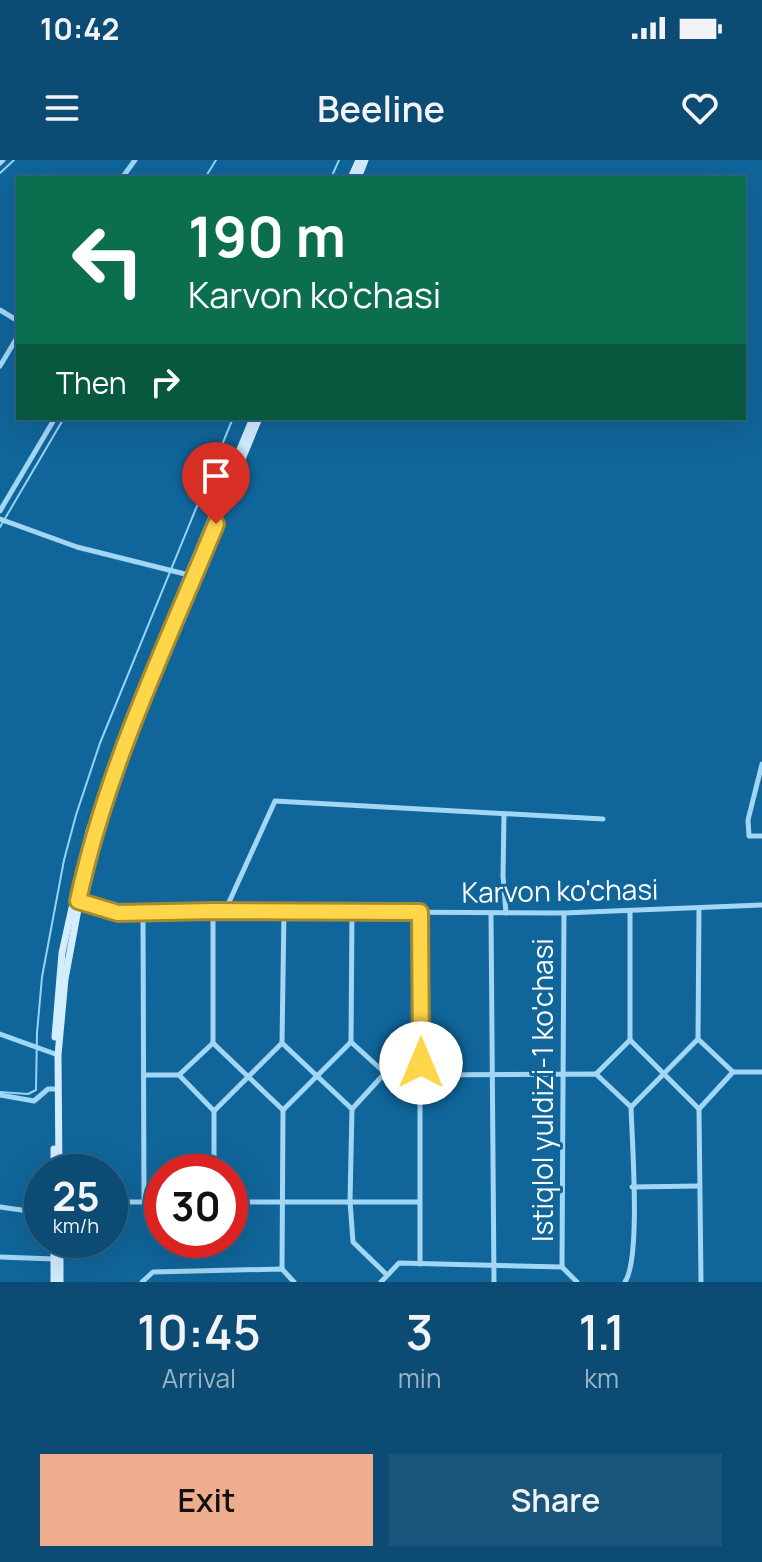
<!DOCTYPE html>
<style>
body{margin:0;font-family:Manrope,sans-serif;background:#1a567c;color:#f1f3f6;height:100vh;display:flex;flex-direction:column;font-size:30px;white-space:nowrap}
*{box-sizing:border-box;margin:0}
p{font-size:26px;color:#9ab4c5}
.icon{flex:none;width:44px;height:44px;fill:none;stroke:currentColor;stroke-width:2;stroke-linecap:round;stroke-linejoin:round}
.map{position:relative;height:1122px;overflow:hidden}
.side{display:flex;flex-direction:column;background:#0c4c74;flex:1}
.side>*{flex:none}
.top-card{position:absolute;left:16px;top:16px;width:730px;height:244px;border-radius:0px;box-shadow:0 8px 32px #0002,0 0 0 2px #2c6386;background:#0b6e4f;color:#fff;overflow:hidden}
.speed{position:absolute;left:24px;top:994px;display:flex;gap:16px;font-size:40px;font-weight:700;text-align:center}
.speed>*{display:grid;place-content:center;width:104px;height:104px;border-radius:50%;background:#0c4c74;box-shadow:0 8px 32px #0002,0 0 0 2px #2c6386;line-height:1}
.speed small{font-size:20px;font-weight:400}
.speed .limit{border:12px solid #d22;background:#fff;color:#111}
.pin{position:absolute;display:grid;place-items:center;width:68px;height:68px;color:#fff;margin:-82px -34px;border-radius:50% 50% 50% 0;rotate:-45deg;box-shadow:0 0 8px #0007}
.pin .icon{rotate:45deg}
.me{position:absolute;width:88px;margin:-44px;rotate:0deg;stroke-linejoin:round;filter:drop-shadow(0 0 6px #0008)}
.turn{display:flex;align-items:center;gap:28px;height:168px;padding:0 40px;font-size:36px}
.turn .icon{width:104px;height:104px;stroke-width:2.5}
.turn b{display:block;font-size:56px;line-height:68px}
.then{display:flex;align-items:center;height:76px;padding:0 40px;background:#0003;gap:16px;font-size:30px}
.eta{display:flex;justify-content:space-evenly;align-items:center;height:136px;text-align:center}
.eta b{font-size:48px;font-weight:600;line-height:56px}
.cta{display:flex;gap:16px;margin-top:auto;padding:16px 40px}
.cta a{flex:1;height:92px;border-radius:0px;background:#eead8d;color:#111;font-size:32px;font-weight:600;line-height:92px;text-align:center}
.cta a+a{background:#1a567c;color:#f1f3f6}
.status{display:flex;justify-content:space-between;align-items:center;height:56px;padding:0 40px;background:#0c4c74;direction:ltr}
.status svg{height:22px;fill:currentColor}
header{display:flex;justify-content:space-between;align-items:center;height:104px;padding:0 40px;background:#0c4c74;font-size:36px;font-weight:600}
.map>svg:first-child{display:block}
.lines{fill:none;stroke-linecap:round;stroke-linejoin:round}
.stream{stroke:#93d4f8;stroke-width:2}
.street{stroke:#a2d6f5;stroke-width:5}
.secondary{stroke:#d2edfe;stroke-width:7}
.route-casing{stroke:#a68a30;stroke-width:20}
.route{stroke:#ffd54a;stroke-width:14}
.labels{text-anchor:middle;stroke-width:6;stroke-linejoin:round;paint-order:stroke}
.street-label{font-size:28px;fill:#fff;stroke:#10659a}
</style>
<div class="status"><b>10:42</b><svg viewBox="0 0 49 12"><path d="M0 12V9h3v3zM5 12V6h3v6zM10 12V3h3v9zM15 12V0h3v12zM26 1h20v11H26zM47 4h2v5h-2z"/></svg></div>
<header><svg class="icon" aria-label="menu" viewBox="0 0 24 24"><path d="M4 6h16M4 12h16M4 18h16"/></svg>Beeline<svg class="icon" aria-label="heart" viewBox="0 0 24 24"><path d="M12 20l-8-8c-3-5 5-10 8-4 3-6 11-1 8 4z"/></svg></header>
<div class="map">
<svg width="762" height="1122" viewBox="0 0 762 1122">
<rect width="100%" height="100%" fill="#10659a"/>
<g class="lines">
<!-- stream -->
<g class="stream">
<path d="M0,13L14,0"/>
<path d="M205,18L216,0"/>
<path d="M331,18L339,0"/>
<path d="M0,367L64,258"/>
<path d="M0,932L28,934L36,930L37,873L42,817L64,700L76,655L100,583L233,258"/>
</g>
<!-- street -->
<g class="street">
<path d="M0,3L3,0"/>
<path d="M122,18L135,0"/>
<path d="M0,150L18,161"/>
<path d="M0,206L18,176"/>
<path d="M0,351L55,258"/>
<path d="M0,359L77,387L189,415"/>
<path d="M762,604L748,660L749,676H762"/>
<path d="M504,654L503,716L506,753"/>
<path d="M77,741L118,753L213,751L564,753L762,745"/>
<path d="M225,751L275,641L603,659"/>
<path d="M630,751V880"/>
<path d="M143,753L144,1042"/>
<path d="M491,753L494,1122"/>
<path d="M0,874L58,895"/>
<path d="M698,879L699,748"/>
<path d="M698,879L733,912"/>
<path d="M630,880L699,949"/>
<path d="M351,882L352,752"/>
<path d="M351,882L385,913H421"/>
<path d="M213,883V751"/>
<path d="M213,883L283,950"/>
<path d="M282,883L284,751"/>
<path d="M282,883L352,949"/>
<path d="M596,914L630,880"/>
<path d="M144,915H179L213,883"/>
<path d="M179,915L214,951"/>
<path d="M421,915L596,914L631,947"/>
<path d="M0,935L34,941L48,929H54"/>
<path d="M631,947L698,879"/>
<path d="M352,949L350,1041L353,1082L387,1115"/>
<path d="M352,949L385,913"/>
<path d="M699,949L701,1122"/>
<path d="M699,949L733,912H762"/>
<path d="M283,950L351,882"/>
<path d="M214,951L282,883"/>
<path d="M214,1012V951"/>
<path d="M632,1027L699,1026"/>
<path d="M110,1042H162"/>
<path d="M230,1042H419"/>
<path d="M0,1047L42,1053"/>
<path d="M0,1097L54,1099"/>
<path d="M420,1104V753"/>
<path d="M562,1107L564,753"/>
<path d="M282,1109L283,950"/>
<path d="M142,1122L153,1112L282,1109L294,1122"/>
<path d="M381,1122L399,1103L562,1107L577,1122"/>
<path d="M625,1122C641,1098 632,982 631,947"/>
</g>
<!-- secondary -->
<g class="secondary">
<path d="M351,18L359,0"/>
<path d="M358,18L365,0"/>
<path d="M55,877L62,793L89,671L135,542L253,258"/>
<path d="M54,1012V989"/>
<path d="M59,1012L58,895L65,819L89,690L128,575L259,258"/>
<path d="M54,1080V1122"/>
<path d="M60,1122V1080"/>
</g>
</g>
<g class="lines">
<defs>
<path id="route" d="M216,364C165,488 106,609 78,741L118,753L213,751L420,752L421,903"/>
</defs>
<!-- route casing -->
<use href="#route" class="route-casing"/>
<!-- route -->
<use href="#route" class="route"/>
</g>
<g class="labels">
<!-- street labels -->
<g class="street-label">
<text transform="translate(560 731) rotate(-1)" y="10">Karvon ko'chasi</text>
<text transform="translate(543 930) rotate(-90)" y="10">Istiqlol yuldizi-1 ko'chasi</text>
</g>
</g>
</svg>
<div class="speed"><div>25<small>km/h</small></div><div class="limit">30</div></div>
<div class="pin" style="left:216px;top:364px;background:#d93025"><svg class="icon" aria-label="arrive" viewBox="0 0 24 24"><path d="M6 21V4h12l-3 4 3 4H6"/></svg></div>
<svg class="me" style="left:421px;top:903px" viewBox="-20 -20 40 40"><circle r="19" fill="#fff"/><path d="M0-13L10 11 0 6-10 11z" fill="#ffd54a"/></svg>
<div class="top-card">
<div class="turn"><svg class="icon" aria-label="left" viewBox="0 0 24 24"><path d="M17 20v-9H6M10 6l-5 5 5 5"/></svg><div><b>190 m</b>Karvon ko'chasi</div></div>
<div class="then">Then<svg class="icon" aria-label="right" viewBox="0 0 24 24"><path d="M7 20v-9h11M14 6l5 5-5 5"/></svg></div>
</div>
</div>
<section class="side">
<div class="eta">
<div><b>10:45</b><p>Arrival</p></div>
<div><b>3</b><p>min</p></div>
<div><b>1.1</b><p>km</p></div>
</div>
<div class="cta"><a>Exit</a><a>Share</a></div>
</section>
